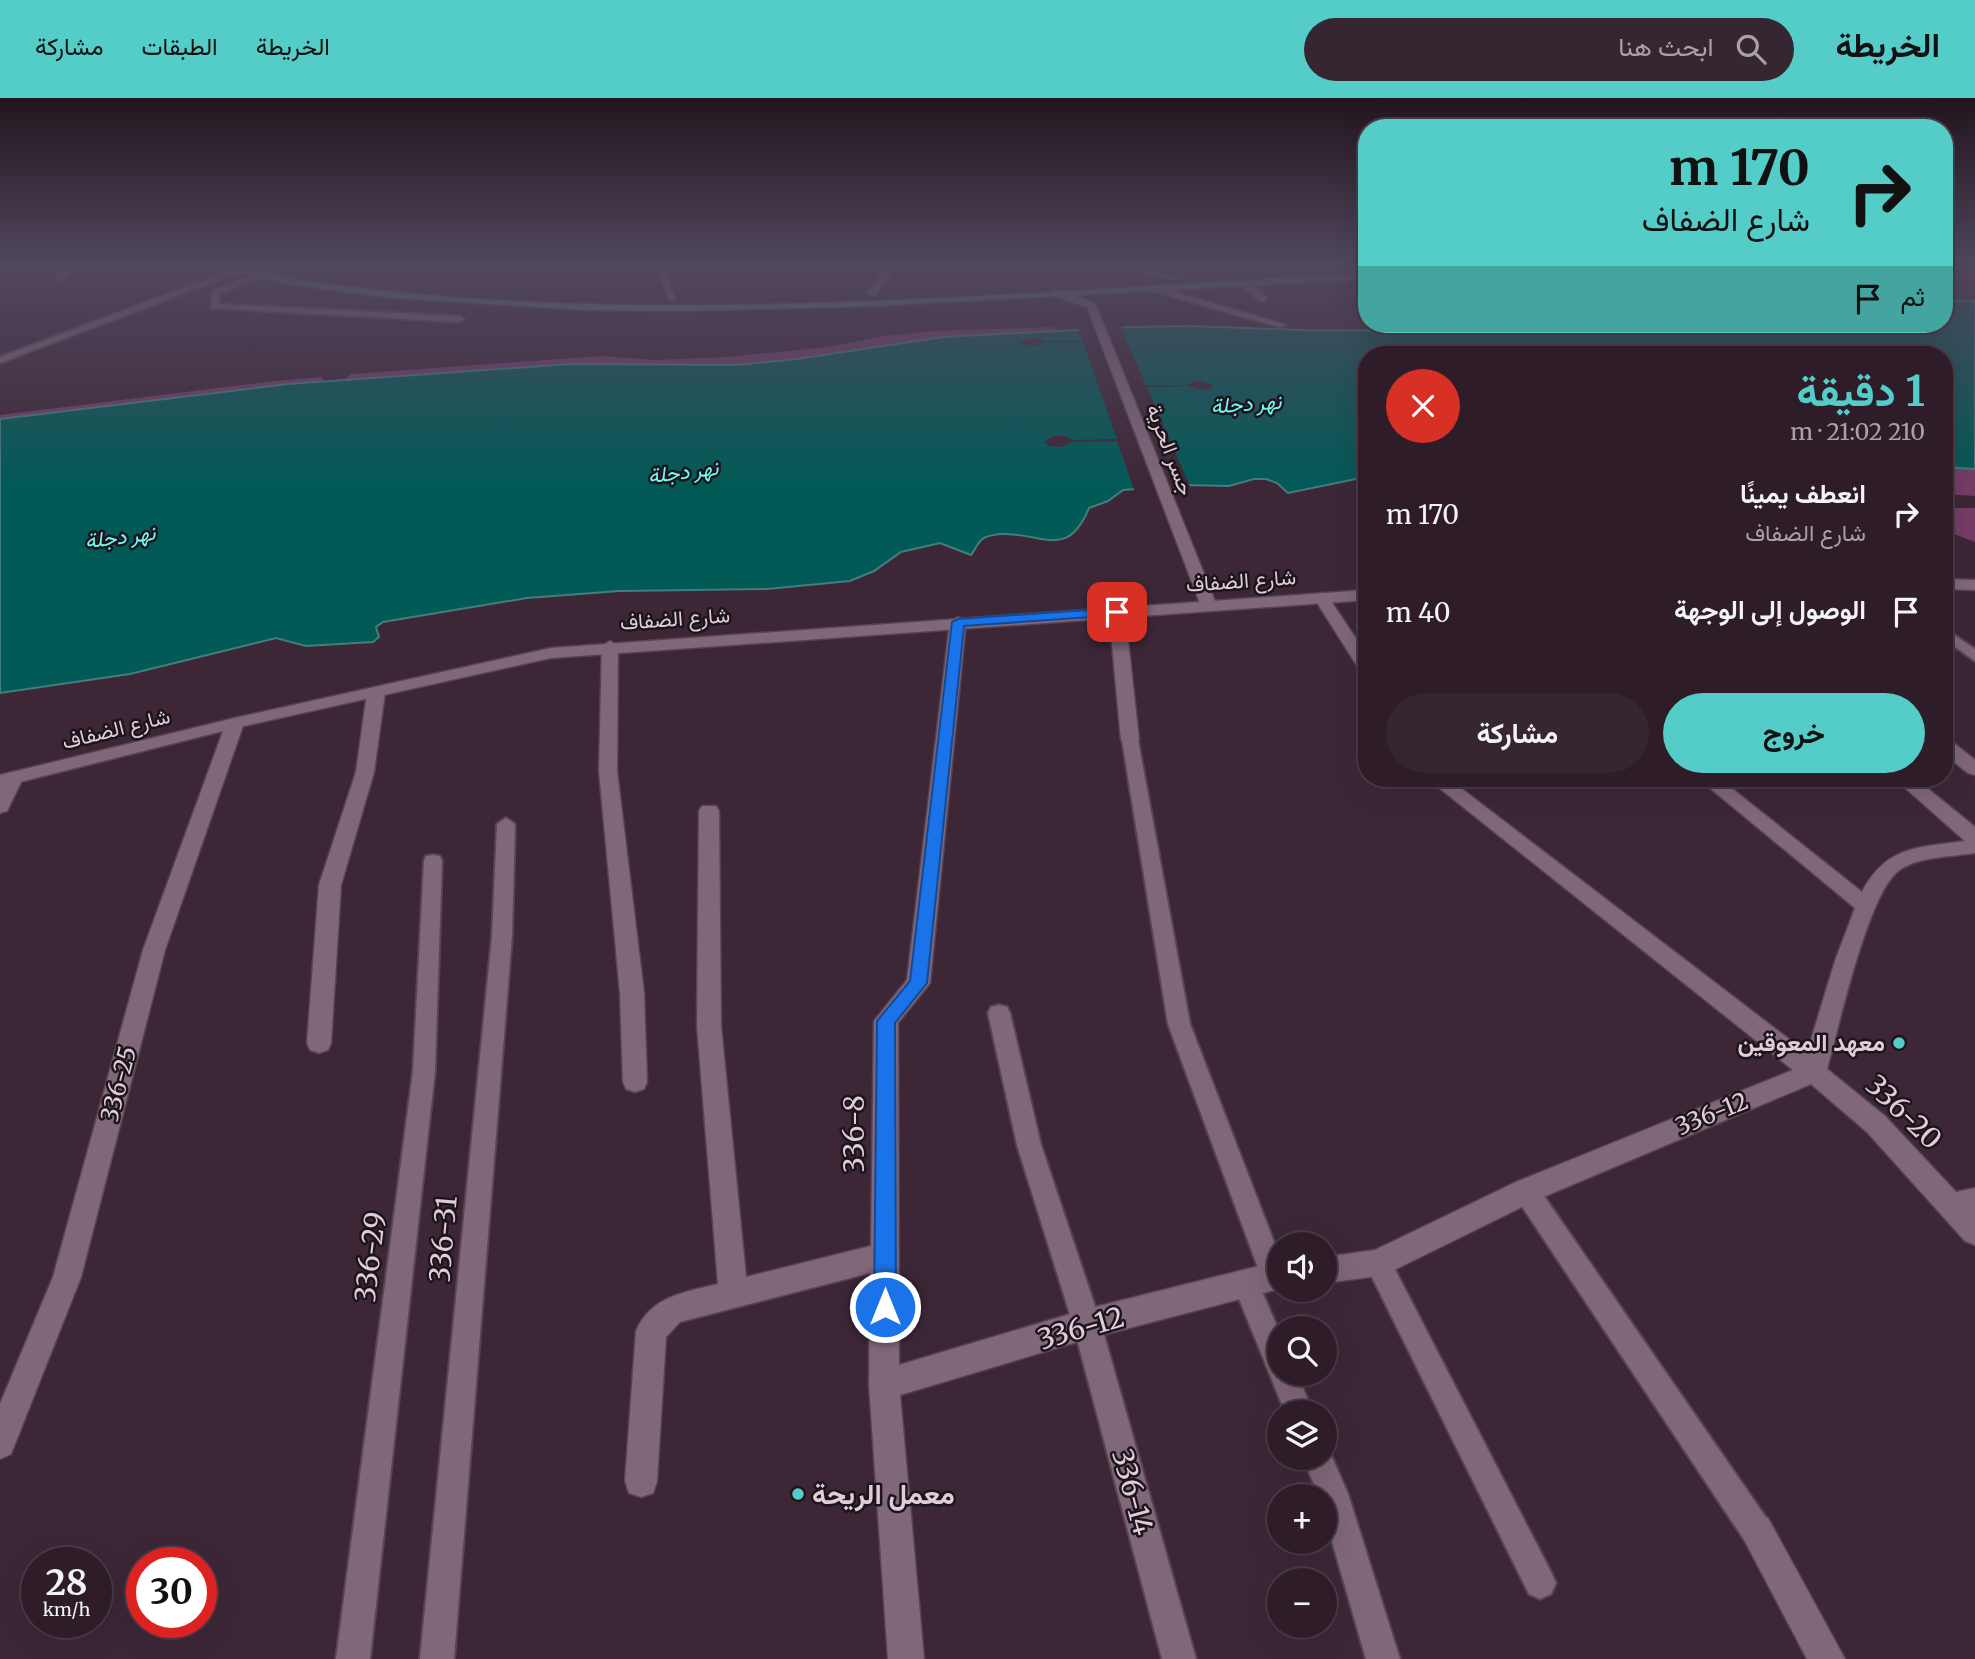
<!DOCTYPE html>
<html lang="ar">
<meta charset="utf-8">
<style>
body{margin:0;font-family:Merriweather,Vazirmatn,serif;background:#362631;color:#f1f3f6;direction:rtl;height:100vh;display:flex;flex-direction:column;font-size:26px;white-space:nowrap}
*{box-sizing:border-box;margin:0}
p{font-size:23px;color:#a7a2a8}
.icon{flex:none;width:38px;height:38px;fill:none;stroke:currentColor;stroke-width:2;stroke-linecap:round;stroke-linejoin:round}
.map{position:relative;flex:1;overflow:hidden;direction:ltr}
.side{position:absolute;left:1358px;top:248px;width:595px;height:441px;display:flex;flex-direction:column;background:#2e1d29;border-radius:28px;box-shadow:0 7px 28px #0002,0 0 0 2px #493b46;direction:rtl}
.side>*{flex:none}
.hud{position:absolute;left:1358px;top:21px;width:595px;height:214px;border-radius:28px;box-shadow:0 7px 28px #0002,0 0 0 2px #493b46;direction:rtl;background:#54cdc8;color:#111;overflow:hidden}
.controls{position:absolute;left:1267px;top:1134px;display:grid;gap:14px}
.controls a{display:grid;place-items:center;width:70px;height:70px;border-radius:50%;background:#2e1d29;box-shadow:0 7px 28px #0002,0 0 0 2px #493b46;font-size:35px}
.speed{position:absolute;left:21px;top:1449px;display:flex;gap:14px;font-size:35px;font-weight:700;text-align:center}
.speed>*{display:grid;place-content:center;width:91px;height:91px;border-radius:50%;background:#2e1d29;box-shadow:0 7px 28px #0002,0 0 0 2px #493b46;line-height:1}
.speed small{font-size:18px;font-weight:400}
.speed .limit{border:10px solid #d22;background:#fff;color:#111}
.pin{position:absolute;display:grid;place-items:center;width:60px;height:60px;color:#fff;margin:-30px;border-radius:14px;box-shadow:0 4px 10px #0006}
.me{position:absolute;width:77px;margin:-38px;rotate:0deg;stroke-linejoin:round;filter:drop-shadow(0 0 5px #0008)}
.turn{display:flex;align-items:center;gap:24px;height:147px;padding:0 28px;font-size:32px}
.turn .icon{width:91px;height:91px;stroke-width:2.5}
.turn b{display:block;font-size:49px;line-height:60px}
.then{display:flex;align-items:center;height:66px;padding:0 28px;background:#0003;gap:14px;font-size:26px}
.round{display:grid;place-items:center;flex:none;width:74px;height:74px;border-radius:37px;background:#362631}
.headline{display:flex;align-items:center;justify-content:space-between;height:119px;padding:0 28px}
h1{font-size:42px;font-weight:700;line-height:52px;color:#54cdc8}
.primary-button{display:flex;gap:14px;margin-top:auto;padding:14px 28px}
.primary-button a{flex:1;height:80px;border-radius:42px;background:#54cdc8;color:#111;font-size:28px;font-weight:700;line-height:80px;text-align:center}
.primary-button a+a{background:#362631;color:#f1f3f6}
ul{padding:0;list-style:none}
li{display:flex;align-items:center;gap:21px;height:98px;padding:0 28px}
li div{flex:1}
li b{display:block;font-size:26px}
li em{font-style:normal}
header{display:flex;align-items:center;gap:42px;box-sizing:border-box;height:98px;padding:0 35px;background:#54cdc8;color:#111}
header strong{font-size:33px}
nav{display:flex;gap:38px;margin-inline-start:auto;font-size:24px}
.search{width:490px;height:63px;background:#362631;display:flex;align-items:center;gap:18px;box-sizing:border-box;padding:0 24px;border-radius:38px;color:#a7a2a8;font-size:26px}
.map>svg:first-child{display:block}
.green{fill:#743d67}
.water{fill:#025a57;stroke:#447d7e;stroke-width:2}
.pier{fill:#3d2737}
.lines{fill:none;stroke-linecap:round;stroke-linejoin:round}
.lane-casing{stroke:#574452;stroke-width:4}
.street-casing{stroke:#574452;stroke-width:3}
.secondary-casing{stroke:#574452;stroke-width:3}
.primary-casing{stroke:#574452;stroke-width:3}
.lane{fill:#806779;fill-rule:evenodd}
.street{fill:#806779;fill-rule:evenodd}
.secondary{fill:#806779;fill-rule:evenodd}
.primary{fill:#52878c;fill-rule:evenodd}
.route{fill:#1a73e8;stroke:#114b97;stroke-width:2}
.poi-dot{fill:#54cdc8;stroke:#1e141b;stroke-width:2.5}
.labels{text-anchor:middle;stroke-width:5;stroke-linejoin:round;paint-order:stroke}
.far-water-label{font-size:21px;font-style:italic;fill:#71fbf5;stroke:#1e141b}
.far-street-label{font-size:21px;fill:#ddced8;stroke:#1e141b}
.poi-label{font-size:24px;font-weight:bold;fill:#ddced8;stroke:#1e141b;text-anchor:end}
.street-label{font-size:24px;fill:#ddced8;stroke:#1e141b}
.near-street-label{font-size:28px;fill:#ddced8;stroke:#1e141b}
.near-poi-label{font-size:28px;font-weight:bold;fill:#ddced8;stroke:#1e141b;text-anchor:start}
</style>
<header>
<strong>الخريطة</strong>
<div class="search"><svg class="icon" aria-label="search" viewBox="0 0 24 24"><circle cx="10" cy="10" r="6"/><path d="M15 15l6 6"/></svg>ابحث هنا</div>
<nav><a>الخريطة</a><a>الطبقات</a><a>مشاركة</a></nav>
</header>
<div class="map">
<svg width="1975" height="1561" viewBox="0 0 1975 1561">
<rect width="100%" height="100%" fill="#3d2737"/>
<!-- green -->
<g class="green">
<path d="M1053,229L1057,233L1019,235L817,263L0,330V317L275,283L321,279L324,283L345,281L351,276L601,258L657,262L726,259L827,249L885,238L935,233Z"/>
<path d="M1975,353V398L1944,396L1948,391L1944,388V369L1953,370Z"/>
<path d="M1944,410H1975V444L1944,432Z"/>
</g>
<!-- water -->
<path class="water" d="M1944,203H1975V371L1944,369V257H1367L1366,379L1288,395L1277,385L1266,381H1254L1229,388L1184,387L1123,392L1108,403L1089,410C1067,463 1042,434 1000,436C995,437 988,437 984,440C978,443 975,452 971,457L940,445L901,454L874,473L850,483L767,491L619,493L527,500L383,524L376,529L379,539L373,544L306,548L276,540L130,576L0,595V321L288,286L572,266L737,267L797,261L943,239L1132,229L1190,228L1304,232L1429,233L1605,226H1944Z"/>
<!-- pier -->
<path class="pier" d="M1120,227L1146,287H1187L1197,282L1213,287L1211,291L1201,292L1187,288L1147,289L1191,391L1135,394L1117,343L1073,344L1061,349L1050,348L1044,344L1053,338H1065L1073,342L1117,341L1083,244H1046L1035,248L1022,246V243L1034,240L1045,243H1082L1078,229Z"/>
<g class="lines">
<defs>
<g id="lane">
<path d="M67,167H76L61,183H55V179Z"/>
<path d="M233,171L236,176L0,265V259Z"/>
<path d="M256,175L259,180L219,196V206L459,218L464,221L459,224L211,210L212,193Z"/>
<path d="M1351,176H1357L1367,190V199Z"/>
<path d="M1242,183H1248L1266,199V203H1260L1242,187Z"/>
<path d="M1944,530L1975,551V563L1944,541Z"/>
<path d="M1130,637L1138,642L1190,926L1279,1157V1188L1274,1191L1265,1187L1261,1178L1168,926L1122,642Z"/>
<path d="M506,720L515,726L512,838L454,1561H420L492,838L497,726Z"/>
<path d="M433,757L440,758L442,763L435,973L370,1561H336L413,973L424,763L426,758Z"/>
<path d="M999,907L1007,909L1010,915L1041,1047L1101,1226L1196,1561H1162L1073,1226L1017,1047L988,915L991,909Z"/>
<path d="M1526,1082L1535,1085L1767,1421L1771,1432L1767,1443L1756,1447L1745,1443L1517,1101L1514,1093L1517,1085Z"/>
<path d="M1378,1153L1387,1156L1551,1474L1556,1485L1551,1496L1540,1501L1529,1496L1365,1165L1369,1156Z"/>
<path d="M1246,1173L1255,1177L1279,1233V1276H1297L1313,1314H1285L1233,1186L1237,1177Z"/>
<path d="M1325,1348L1328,1350L1348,1396L1400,1561H1366L1325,1419V1398H1319L1303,1360H1325Z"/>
</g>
<g id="street">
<path d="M651,167H660L667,175L675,202H669L658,176Z"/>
<path d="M888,167H897L875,197H869L867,195Z"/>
<path d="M1136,167H1147L1137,174H1131V170Z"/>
<path d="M1148,188H1154L1287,227L1278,229L1148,192Z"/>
<path d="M1055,192L1078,198L1096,207L1217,508L1215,511L1209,513L1201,508L1087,209L1052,197L1050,195Z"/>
<path d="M1322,495L1327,497L1367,557V575L1361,574L1314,500Z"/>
<path d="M1117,509L1125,514L1139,642L1130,648L1121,642L1109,514Z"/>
<path d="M958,519L966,524L930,885L898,925L899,1267L1087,1211L1279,1163V1191L1087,1241L900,1297L924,1561H888L869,1286L870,1175L680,1224L666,1239L657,1383L653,1395L641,1399L629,1395L625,1383L636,1233C651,1198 685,1194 718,1186L697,928L699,713L702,708H716L719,713L721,928L746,1179L871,1148L874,923L907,882L950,524Z"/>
<path d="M610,543L618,548L617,673L644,895L647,984L644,991L635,994L626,991L623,984L620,895L599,673L602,548Z"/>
<path d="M376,590L385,595L374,674L341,787L331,945L328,952L319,955L310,952L307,945L319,787L356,674L367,595Z"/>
<path d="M235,620L244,625L165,852L81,1179L11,1356L0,1361V1306L53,1179L143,852L226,625Z"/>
<path d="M1944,641L1951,643L1975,662V677L1968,675L1944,656Z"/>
<path d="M13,674L20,676L23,680L7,713L0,715V688L6,676Z"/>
<path d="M1428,681H1449L1807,955L1835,863L1855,810L1699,681H1720L1862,794C1887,747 1918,750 1965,743L1895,681H1916L1975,729V755C1952,759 1916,758 1897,774C1867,800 1839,928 1827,971L1885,1018L1956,1094L1975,1090V1147L1965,1143L1867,1034L1811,986L1536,1102L1388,1175L1378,1178L1325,1185V1159L1375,1152L1516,1084L1793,972Z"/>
<path d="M1756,1415L1768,1420L1845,1561H1807L1739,1432L1744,1420Z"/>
</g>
<g id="secondary">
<path d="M1103,167H1123L1182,179L1177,182Z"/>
<path d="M1944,481L1975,482V492L1944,491Z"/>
<path d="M1367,492V502L551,560L235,630L0,689V677L235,620L551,550Z"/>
</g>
<path id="primary" d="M200,167C242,167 285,180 327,186C413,197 499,204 585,206C846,213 1107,189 1367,175V181L873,208L681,213L585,212L393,200L298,188Z"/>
</defs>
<!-- lane casing -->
<use href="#lane" class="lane-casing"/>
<!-- street casing -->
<use href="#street" class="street-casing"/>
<!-- secondary casing -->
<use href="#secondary" class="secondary-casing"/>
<!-- primary casing -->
<use href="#primary" class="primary-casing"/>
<!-- lane -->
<use href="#lane" class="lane"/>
<!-- street -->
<use href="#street" class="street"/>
<!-- secondary -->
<use href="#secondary" class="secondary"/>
<!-- primary -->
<use href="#primary" class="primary"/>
</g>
<!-- sky -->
<linearGradient id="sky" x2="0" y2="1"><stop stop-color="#22151e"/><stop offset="0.43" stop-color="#51475e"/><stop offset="1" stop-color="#51475e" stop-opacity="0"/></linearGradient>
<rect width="1975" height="386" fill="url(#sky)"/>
<!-- route -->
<path class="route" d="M1117,510L1123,514L1121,517L964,528L927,885L895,925L896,1209L893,1217L885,1220L877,1217L874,1209L877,923L910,883L952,524L958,521Z"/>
<!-- markers -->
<g class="poi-dot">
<circle cx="1899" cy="945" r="7"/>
<circle cx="798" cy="1396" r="7"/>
</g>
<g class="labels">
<!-- far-water labels -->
<g class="far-water-label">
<text transform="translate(1246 306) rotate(-4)" y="7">نهر دجلة</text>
<text transform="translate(683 374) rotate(-7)" y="7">نهر دجلة</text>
<text transform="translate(120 439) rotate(-7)" y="7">نهر دجلة</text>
</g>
<!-- far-street labels -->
<g class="far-street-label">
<text transform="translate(1170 352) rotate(69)" y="7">جسر الحرية</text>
<text transform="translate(1241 483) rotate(-4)" y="7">شارع الضفاف</text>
<text transform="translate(675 521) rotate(-4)" y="7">شارع الضفاف</text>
<text transform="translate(116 631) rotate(-14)" y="7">شارع الضفاف</text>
</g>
<!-- poi labels -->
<g class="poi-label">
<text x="1885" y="953">معهد المعوقين</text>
</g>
<!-- street labels -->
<g class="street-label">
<text transform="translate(119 986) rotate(-75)" y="8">336-25</text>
<text transform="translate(1712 1016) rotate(-22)" y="8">336-12</text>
</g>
<!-- near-street labels -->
<g class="near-street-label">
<text transform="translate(1904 1014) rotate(44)" y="10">336-20</text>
<text transform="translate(854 1036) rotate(-90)" y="10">336-8</text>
<text transform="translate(443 1141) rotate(-85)" y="10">336-31</text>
<text transform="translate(370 1159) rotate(-83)" y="10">336-29</text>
<text transform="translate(1081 1230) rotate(-16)" y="10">336-12</text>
<text transform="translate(1133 1394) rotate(75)" y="10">336-14</text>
</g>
<!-- near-poi labels -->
<g class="near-poi-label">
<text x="812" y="1406">معمل الريحة</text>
</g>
</g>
</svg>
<div class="controls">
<a><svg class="icon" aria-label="sound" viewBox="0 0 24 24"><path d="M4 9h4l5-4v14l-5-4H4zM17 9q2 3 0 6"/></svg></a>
<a><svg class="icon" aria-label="search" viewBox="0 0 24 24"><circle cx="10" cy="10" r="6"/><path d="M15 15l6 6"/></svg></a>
<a><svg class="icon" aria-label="layers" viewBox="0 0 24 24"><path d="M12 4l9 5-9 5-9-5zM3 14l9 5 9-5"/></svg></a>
<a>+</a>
<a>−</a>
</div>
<div class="speed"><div>28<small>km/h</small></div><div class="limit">30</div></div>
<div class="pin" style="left:1117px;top:514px;background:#d93025"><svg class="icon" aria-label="arrive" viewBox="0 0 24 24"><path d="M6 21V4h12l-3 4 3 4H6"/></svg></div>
<svg class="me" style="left:885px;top:1209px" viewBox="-20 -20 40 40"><circle r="17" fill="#1a73e8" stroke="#fff" stroke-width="3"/><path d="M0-11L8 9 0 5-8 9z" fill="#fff"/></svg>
<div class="hud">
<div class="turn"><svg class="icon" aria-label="right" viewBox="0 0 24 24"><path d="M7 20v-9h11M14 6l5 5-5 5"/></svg><div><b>170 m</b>شارع الضفاف</div></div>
<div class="then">ثم<svg class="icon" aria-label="arrive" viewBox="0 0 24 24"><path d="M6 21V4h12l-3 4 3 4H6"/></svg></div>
</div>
<section class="side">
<div class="headline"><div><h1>1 دقيقة</h1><p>210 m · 21:02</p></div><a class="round" style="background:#d93025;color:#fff"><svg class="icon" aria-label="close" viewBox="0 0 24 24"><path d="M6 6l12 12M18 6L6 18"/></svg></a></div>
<ul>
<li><svg class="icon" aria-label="right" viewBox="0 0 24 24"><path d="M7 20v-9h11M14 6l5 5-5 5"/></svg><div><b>انعطف يمينًا</b><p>شارع الضفاف</p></div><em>170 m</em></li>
<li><svg class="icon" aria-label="arrive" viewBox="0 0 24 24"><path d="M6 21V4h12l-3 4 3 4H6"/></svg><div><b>الوصول إلى الوجهة</b></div><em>40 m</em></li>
</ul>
<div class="primary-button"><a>خروج</a><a>مشاركة</a></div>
</section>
</div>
